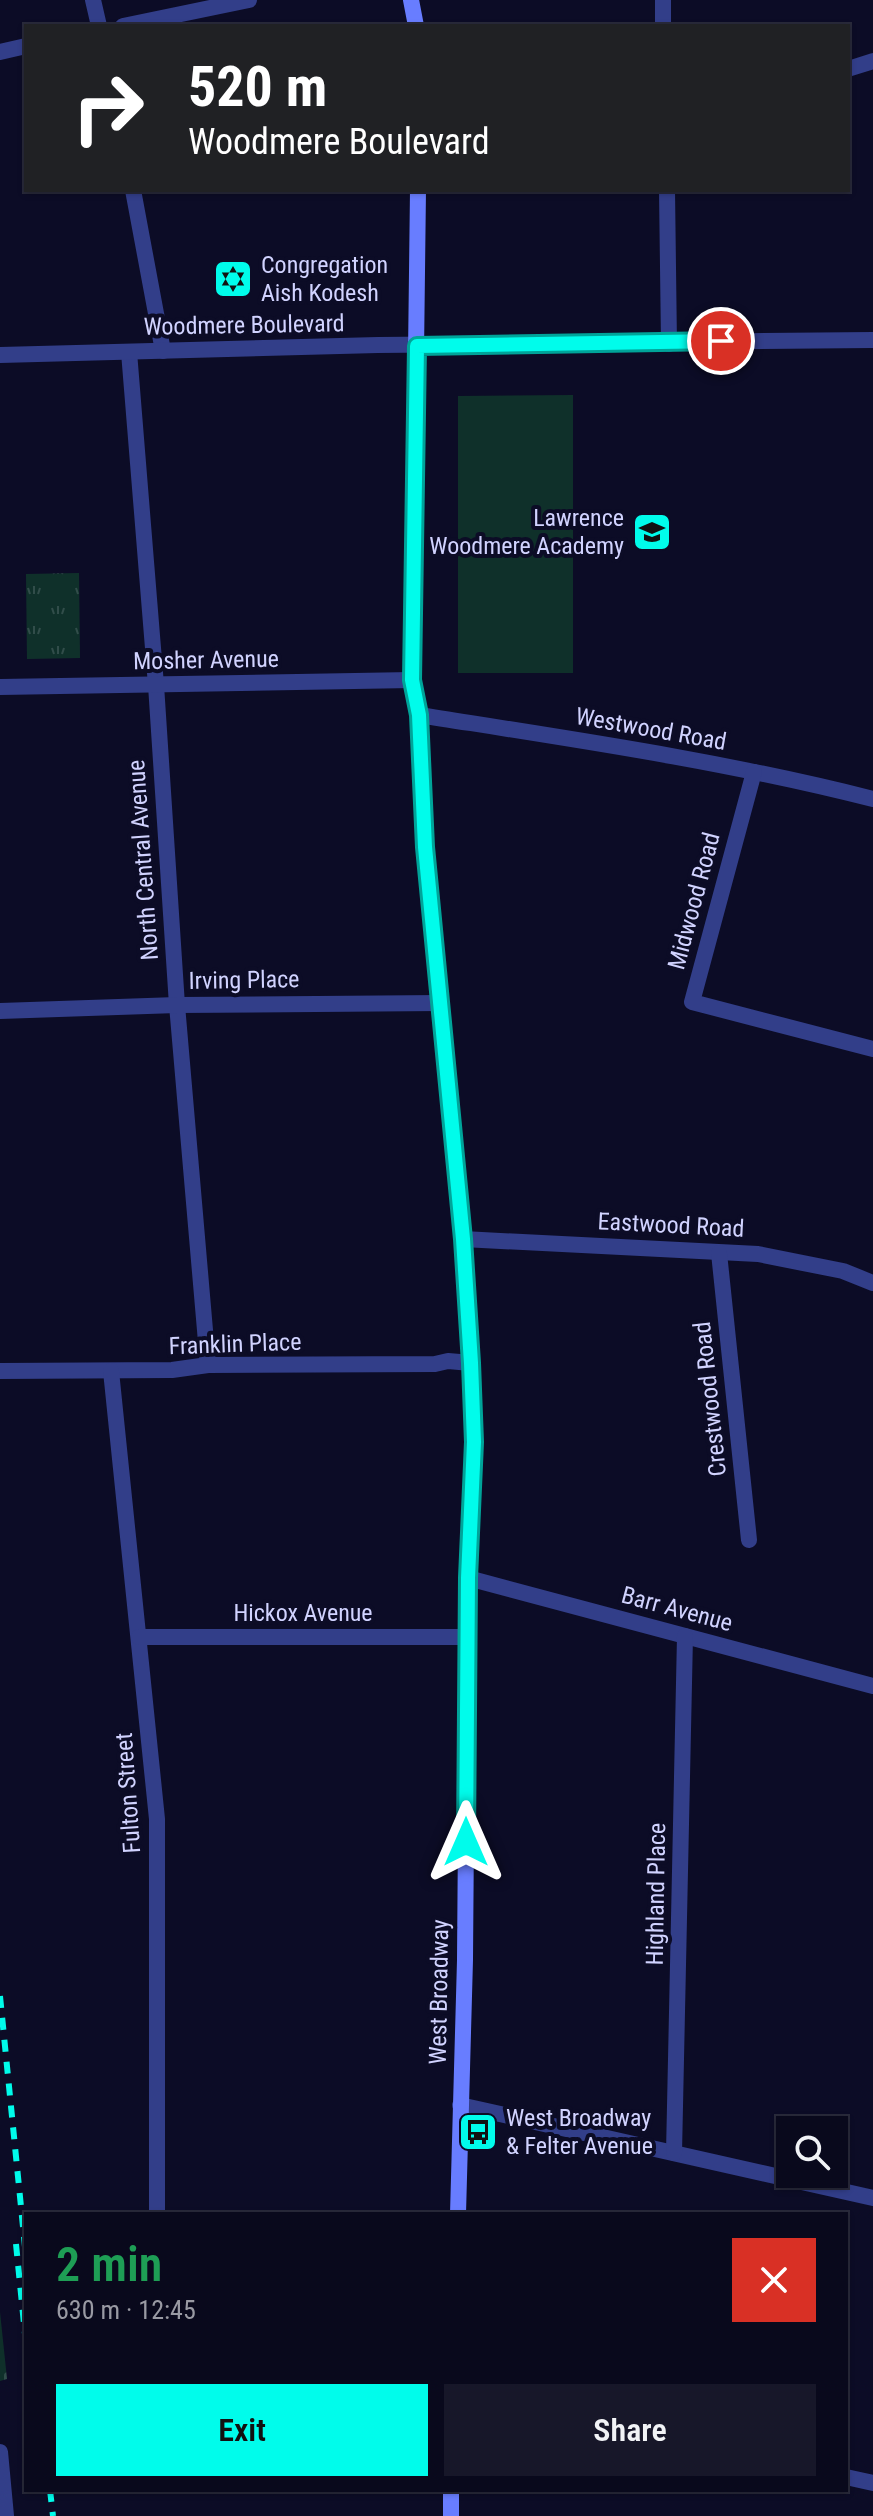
<!DOCTYPE html>
<meta charset="utf-8">
<style>
body{margin:0;font-family:"Roboto Condensed",sans-serif;background:#171729;color:#f1f3f6;height:100vh;display:flex;flex-direction:column;font-size:30px;white-space:nowrap}
*{box-sizing:border-box;margin:0}
p{font-size:26px;color:#999aa3}
.icon{flex:none;width:44px;height:44px;fill:none;stroke:currentColor;stroke-width:2;stroke-linecap:round;stroke-linejoin:round}
.map{position:relative;flex:1;overflow:hidden}
.side{position:absolute;left:24px;top:2212px;width:824px;height:280px;display:flex;flex-direction:column;background:#09091c;border-radius:0px;box-shadow:0 2px 6px #0004,0 0 0 2px #292a3b}
.side>*{flex:none}
.banner{position:absolute;left:24px;top:24px;width:826px;height:168px;border-radius:0px;box-shadow:0 2px 6px #0004,0 0 0 2px #292a3b;background:#202124;color:#fff;overflow:hidden}
.fabs{position:absolute;left:776px;top:2116px;display:grid;gap:16px}
.fabs a{display:grid;place-items:center;width:72px;height:72px;border-radius:0px;background:#09091c;box-shadow:0 2px 6px #0004,0 0 0 2px #292a3b;font-size:40px}
.pin{position:absolute;display:grid;place-items:center;width:68px;height:68px;color:#fff;margin:-34px;border:4px solid #fff;border-radius:50%;box-shadow:0 2px 8px #0007}
.me{position:absolute;width:88px;margin:-44px;rotate:0deg;stroke-linejoin:round;filter:drop-shadow(0 0 6px #0008)}
.turn{display:flex;align-items:center;gap:28px;height:168px;padding:0 32px;font-size:36px}
.turn .icon{width:104px;height:104px;stroke-width:2.5}
.turn b{display:block;font-size:56px;line-height:68px}
.round{display:grid;place-items:center;flex:none;width:84px;height:84px;border-radius:0px;background:#171729}
.overview{display:flex;align-items:center;justify-content:space-between;height:136px;padding:0 32px}
h1{font-size:48px;font-weight:600;line-height:60px;color:#1e9e55}
.action{display:flex;gap:16px;margin-top:auto;padding:16px 32px}
.action a{flex:1;height:92px;border-radius:0px;background:#00fceb;color:#111;font-size:32px;font-weight:600;line-height:92px;text-align:center}
.action a+a{background:#171729;color:#f1f3f6}
.map>svg:first-child{display:block}
.grass{fill:url(#grass-tufts)}
.cemetery{fill:url(#cemetery-stones)}
.pitch{fill:#0f302a}
.lines{fill:none;stroke-linecap:round;stroke-linejoin:round}
.minor{stroke:#323e89;stroke-width:16}
.tertiary{stroke:#323e89;stroke-width:16}
.secondary{stroke:#687dff;stroke-width:16}
.rail{stroke:#00fceb;stroke-width:6;stroke-dasharray:12 10;stroke-linecap:butt}
.route-casing{stroke:#00a499;stroke-width:20}
.route{stroke:#00fceb;stroke-width:14}
.labels{text-anchor:middle;stroke-width:8;stroke-linejoin:round;paint-order:stroke}
.poi-label{font-size:24px;fill:#d1d3ff;stroke:#0c0c26;text-anchor:start}
.street-label{font-size:24px;fill:#d1d3ff;stroke:#0c0c26}
</style>
<div class="map">
<svg width="873" height="2516" viewBox="0 0 873 2516">
<defs>
<pattern id="grass-tufts" width="24" height="20" patternUnits="userSpaceOnUse" patternTransform="scale(2)"><rect width="24" height="20" fill="#0f302a"/><path d="M3 7l-1-3M5 7V3M7 7l1-3M15 17l-1-3M17 17v-4M19 17l1-3" fill="none" stroke="#314d4a"/></pattern>
<pattern id="cemetery-stones" width="16" height="16" patternUnits="userSpaceOnUse" patternTransform="scale(2)"><rect width="16" height="16" fill="#0f302a"/><path d="M2 7V4a2 2 0 0 1 4 0v3zM10 15v-3a2 2 0 0 1 4 0v3z" fill="#314d4a"/></pattern>
</defs>
<rect width="100%" height="100%" fill="#0c0c26"/>
<!-- grass -->
<path class="grass" d="M79,573L80,658L27,659L26,574Z"/>
<!-- cemetery -->
<path class="cemetery" d="M0,2312L7,2379L0,2381Z"/>
<!-- pitch -->
<path class="pitch" d="M573,395V673H458V396Z"/>
<g class="lines">
<!-- minor -->
<g class="minor">
<path d="M93,0L99,26"/>
<path d="M663,0V26"/>
<path d="M123,26L249,0"/>
<path d="M0,52L26,46"/>
<path d="M848,69L873,61"/>
<path d="M133,190L163,351"/>
<path d="M667,190L669,344"/>
<path d="M129,352L156,685L177,1005L208,1365"/>
<path d="M0,687L412,680"/>
<path d="M419,715C571,739 724,761 873,799"/>
<path d="M754,772L692,1002L873,1049"/>
<path d="M0,1011L177,1005L441,1003"/>
<path d="M463,1239L758,1254L843,1271L873,1283"/>
<path d="M719,1253L749,1540"/>
<path d="M0,1371L172,1370L208,1365L435,1364L448,1361L471,1363"/>
<path d="M111,1371L157,1819V2214"/>
<path d="M468,1578L873,1686"/>
<path d="M139,1637H467"/>
<path d="M460,2105L873,2198"/>
<path d="M674,2153L685,1636"/>
<path d="M0,2452L6,2516"/>
<path d="M846,2477L873,2483"/>
</g>
<!-- tertiary -->
<path class="tertiary" d="M0,355L378,345L873,340"/>
<!-- secondary -->
<g class="secondary">
<path d="M411,0L416,26"/>
<path d="M418,190L412,680L419,715L425,847L463,1239L474,1442L468,1578L465,1960L458,2214"/>
<path d="M451,2516V2490"/>
</g>
<!-- rail -->
<g class="rail">
<path d="M0,1996L26,2257"/>
<path d="M16,2244L26,2344"/>
<path d="M50,2490L53,2516"/>
</g>
</g>
<g class="lines">
<defs>
<path id="route" d="M466,1842L468,1578L474,1442L471,1363L463,1239L425,847L419,715L412,680L417,346L721,341"/>
</defs>
<!-- route casing -->
<use href="#route" class="route-casing"/>
<!-- route -->
<use href="#route" class="route"/>
</g>
<!-- icons -->
<defs>
<symbol id="synagogue-square" viewBox="-11 -11 22 22"><rect x="-9" y="-9" width="18" height="18" rx="4" fill="#00fceb" stroke="#0c0c26"/><path d="M0-6.5L5.6 3.2H-5.6ZM0 6.5L5.6-3.2H-5.6Z" fill="#111"/></symbol>
<symbol id="school-square" viewBox="-11 -11 22 22"><rect x="-9" y="-9" width="18" height="18" rx="4" fill="#00fceb" stroke="#0c0c26"/><path d="M0-5L7-2L0 1L-7-2ZM-4 1L0 2.5L4 1V4Q0 6-4 4Z" fill="#111"/></symbol>
<symbol id="bus-square" viewBox="-11 -11 22 22"><rect x="-9" y="-9" width="18" height="18" rx="4" fill="#00fceb" stroke="#0c0c26"/><path d="M-5-6H5V4H4V6H2V4H-2V6H-4V4H-5ZM-3.5-4V0h7V-4ZM-3.5 1.2v1.5H-2V1.2ZM2 1.2v1.5H3.5V1.2Z" fill="#111"/></symbol>
</defs>
<g fill-rule="evenodd">
<use href="#synagogue-square" x="211" y="257" width="44" height="44"/>
<use href="#school-square" x="630" y="510" width="44" height="44"/>
<use href="#bus-square" x="456" y="2110" width="44" height="44"/>
</g>
<g class="labels">
<!-- poi labels -->
<g class="poi-label">
<text x="261" y="273">Congregation<tspan x="261" dy="28">Aish Kodesh</tspan></text>
<text x="624" y="526" text-anchor="end">Lawrence<tspan x="624" dy="28">Woodmere Academy</tspan></text>
<text x="506" y="2126">West Broadway<tspan x="506" dy="28">&amp; Felter Avenue</tspan></text>
</g>
<!-- street labels -->
<g class="street-label">
<text transform="translate(244 325) rotate(-1)" y="8">Woodmere Boulevard</text>
<text transform="translate(206 660) rotate(-1)" y="8">Mosher Avenue</text>
<text transform="translate(651 729) rotate(10)" y="8">Westwood Road</text>
<text transform="translate(143 860) rotate(-94)" y="8">North Central Avenue</text>
<text transform="translate(694 901) rotate(-75)" y="8">Midwood Road</text>
<text transform="translate(244 980) rotate(-1)" y="8">Irving Place</text>
<text transform="translate(671 1225) rotate(3)" y="8">Eastwood Road</text>
<text transform="translate(235 1344) rotate(-2)" y="8">Franklin Place</text>
<text transform="translate(710 1399) rotate(-96)" y="8">Crestwood Road</text>
<text transform="translate(677 1609) rotate(15)" y="8">Barr Avenue</text>
<text x="303" y="1621">Hickox Avenue</text>
<text transform="translate(128 1793) rotate(-94)" y="8">Fulton Street</text>
<text transform="translate(656 1894) rotate(-89)" y="8">Highland Place</text>
<text transform="translate(439 1992) rotate(-89)" y="8">West Broadway</text>
</g>
</g>
</svg>
<div class="fabs">
<a><svg class="icon" aria-label="search" viewBox="0 0 24 24"><circle cx="10" cy="10" r="6"/><path d="M15 15l6 6"/></svg></a>
</div>
<div class="pin" style="left:721px;top:341px;background:#d93025"><svg class="icon" aria-label="arrive" viewBox="0 0 24 24"><path d="M6 21V4h12l-3 4 3 4H6"/></svg></div>
<svg class="me" style="left:466px;top:1842px" viewBox="-20 -20 40 40"><path d="M0-17L14 15 0 8-14 15z" fill="#00fceb" stroke="#fff" stroke-width="4"/></svg>
<div class="banner">
<div class="turn"><svg class="icon" aria-label="right" viewBox="0 0 24 24"><path d="M7 20v-9h11M14 6l5 5-5 5"/></svg><div><b>520 m</b>Woodmere Boulevard</div></div>
</div>
<section class="side">
<div class="overview"><div><h1>2 min</h1><p>630 m · 12:45</p></div><a class="round" style="background:#d93025;color:#fff"><svg class="icon" aria-label="close" viewBox="0 0 24 24"><path d="M6 6l12 12M18 6L6 18"/></svg></a></div>
<div class="action"><a>Exit</a><a>Share</a></div>
</section>
</div>
